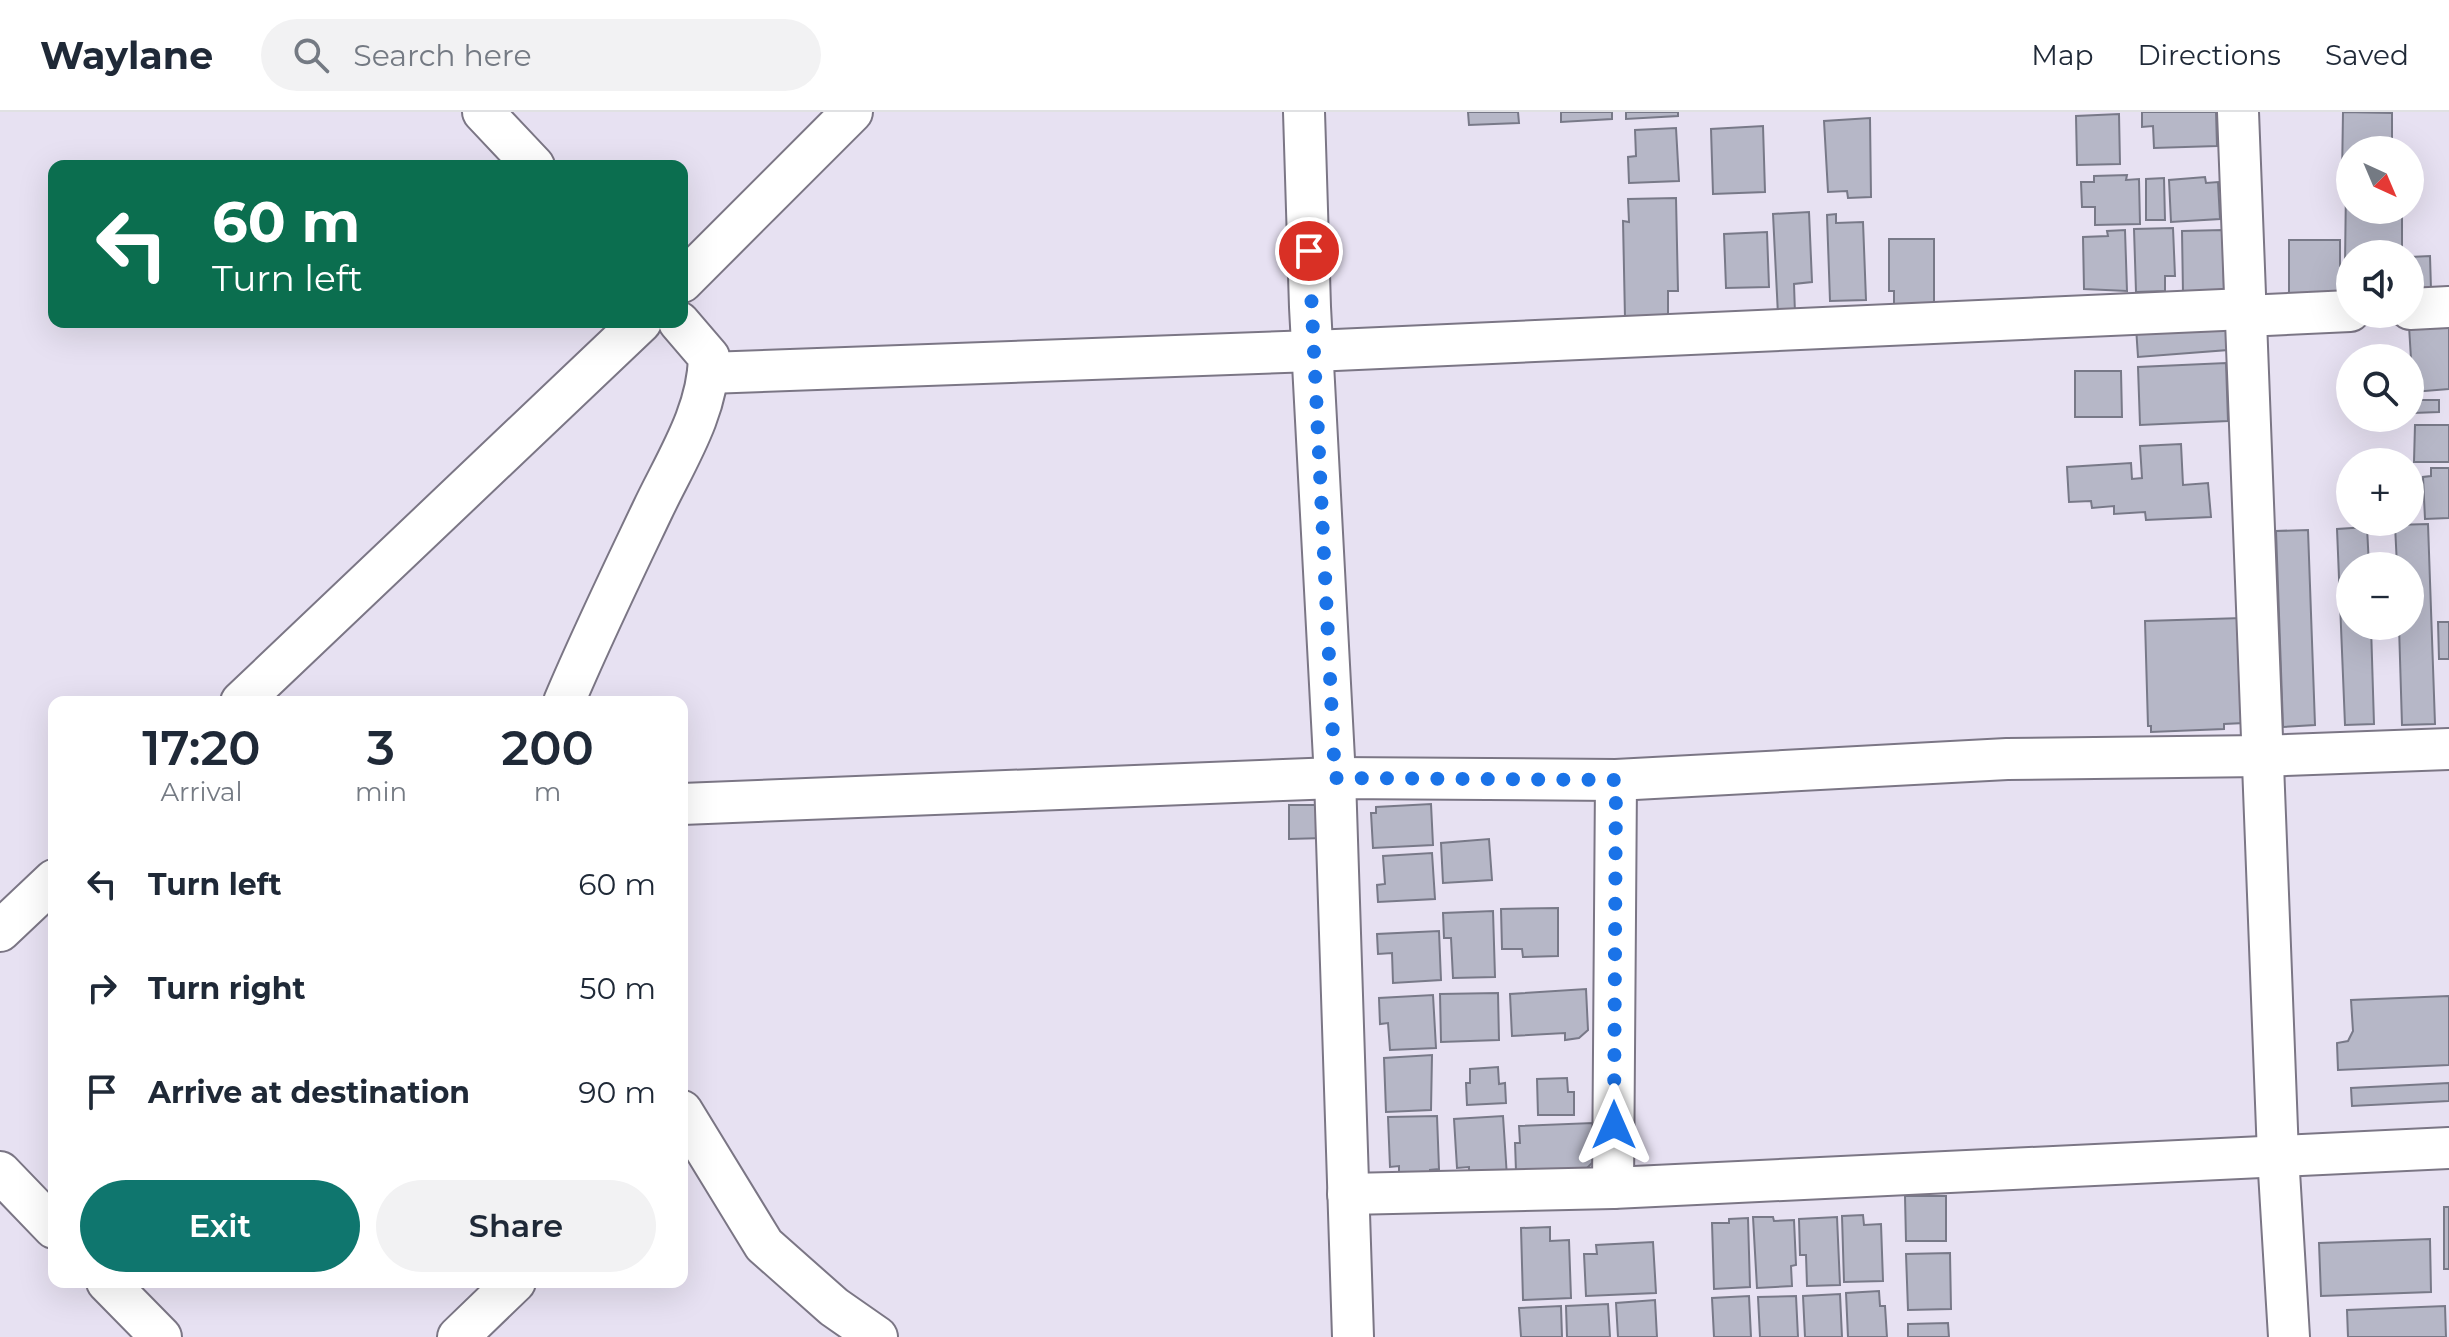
<!DOCTYPE html>
<meta charset="utf-8">
<style>
body{margin:0;font-family:Montserrat,sans-serif;background:#f2f2f3;color:#1f2937;height:100vh;display:flex;flex-direction:column;font-size:30px;white-space:nowrap}
*{box-sizing:border-box;margin:0}
p{font-size:26px;color:#747a83}
.icon{flex:none;width:44px;height:44px;fill:none;stroke:currentColor;stroke-width:2;stroke-linecap:round;stroke-linejoin:round}
.map{position:relative;flex:1;overflow:hidden}
.side{position:absolute;left:48px;top:584px;width:640px;height:592px;display:flex;flex-direction:column;background:#fff;border-radius:16px;box-shadow:0 8px 32px #0002}
.side>*{flex:none}
.top-card{position:absolute;left:48px;top:48px;width:640px;height:168px;border-radius:16px;box-shadow:0 8px 32px #0002;background:#0b6e4f;color:#fff;overflow:hidden}
.needle{width:52px;rotate:136deg}
.tools{position:absolute;left:2336px;top:24px;display:grid;gap:16px}
.tools a{display:grid;place-items:center;width:88px;height:88px;border-radius:50%;background:#fff;box-shadow:0 8px 32px #0002;font-size:40px}
.pin{position:absolute;display:grid;place-items:center;width:68px;height:68px;color:#fff;margin:-34px;border:4px solid #fff;border-radius:50%;box-shadow:0 2px 8px #0007}
.me{position:absolute;width:88px;margin:-44px;rotate:0deg;stroke-linejoin:round;filter:drop-shadow(0 0 6px #0008)}
.turn{display:flex;align-items:center;gap:28px;height:168px;padding:0 32px;font-size:36px}
.turn .icon{width:104px;height:104px;stroke-width:2.5}
.turn b{display:block;font-size:56px;line-height:68px}
.eta{display:flex;justify-content:space-evenly;align-items:center;height:136px;text-align:center}
.eta b{font-size:48px;font-weight:600;line-height:56px}
.button{display:flex;gap:16px;margin-top:auto;padding:16px 32px}
.button a{flex:1;height:92px;border-radius:48px;background:#0f766e;color:#fff;font-size:32px;font-weight:600;line-height:92px;text-align:center}
.button a+a{background:#f2f2f3;color:#1f2937}
ul{padding:0;list-style:none}
li{display:flex;align-items:center;gap:24px;height:104px;padding:0 32px}
li div{flex:1}
li b{display:block;font-size:30px}
li em{font-style:normal}
header{display:flex;align-items:center;gap:48px;box-sizing:border-box;height:112px;padding:0 40px;background:#fff;border-bottom:2px solid #e0e1e3}
header strong{font-size:38px}
nav{display:flex;gap:44px;margin-inline-start:auto;font-size:28px}
.search{width:560px;height:72px;background:#f2f2f3;display:flex;align-items:center;gap:20px;box-sizing:border-box;padding:0 28px;border-radius:44px;color:#747a83;font-size:30px}
.map>svg:first-child{display:block}
.building{fill:#b6b7c7;stroke:#787988;stroke-width:2}
.lines{fill:none;stroke-linecap:round;stroke-linejoin:round}
.minor-casing{stroke:#7b7685;stroke-width:44}
.minor{stroke:#fff;stroke-width:40}
.route{stroke:#1a73e8;stroke-width:14;stroke-dasharray:0 25.2}
</style>
<header>
<strong>Waylane</strong>
<div class="search"><svg class="icon" aria-label="search" viewBox="0 0 24 24"><circle cx="10" cy="10" r="6"/><path d="M15 15l6 6"/></svg>Search here</div>
<nav><a>Map</a><a>Directions</a><a>Saved</a></nav>
</header>
<div class="map">
<svg width="2449" height="1225" viewBox="0 0 2449 1225">
<rect width="100%" height="100%" fill="#e7e1f2"/>
<!-- building -->
<g class="building">
<path d="M1468,0H1518L1519,11L1469,13Z"/>
<path d="M1561,0H1612V7L1561,10Z"/>
<path d="M1626,0H1678V4L1626,7Z"/>
<path d="M2142,0H2216L2217,34L2154,36L2153,14L2142,15Z"/>
<path d="M2343,0L2392,1V38H2350V66H2342Z"/>
<path d="M2119,2L2120,52L2077,53L2076,4Z"/>
<path d="M1870,6L1871,85L1848,86L1847,79L1828,80L1824,9Z"/>
<path d="M1763,14L1765,80L1713,82L1711,17Z"/>
<path d="M1676,16L1679,69L1629,71L1628,45L1636,44L1635,18Z"/>
<path d="M2127,63L2126,68L2139,67L2140,112L2095,113V95H2082L2081,70H2094V64Z"/>
<path d="M2205,65L2206,71L2218,70L2220,107L2171,110L2169,68Z"/>
<path d="M2164,66L2165,108H2146V67Z"/>
<path d="M2346,73H2350V98H2402V136L2383,137L2382,142H2350V153H2345Z"/>
<path d="M1676,86L1678,179H1668V205L1625,206L1623,109L1629,110L1628,87Z"/>
<path d="M1809,100L1812,170L1794,172L1795,202L1778,203L1773,102Z"/>
<path d="M1836,102V111L1863,110L1866,188L1830,189L1827,103Z"/>
<path d="M2173,116L2175,164H2165V179L2136,180L2134,117Z"/>
<path d="M2125,118L2127,179L2084,177L2083,125L2108,124L2107,119Z"/>
<path d="M2223,118L2224,178H2215V182H2183L2182,119Z"/>
<path d="M1767,120L1769,175L1726,176L1724,122Z"/>
<path d="M1889,127H1934V197H1894V179H1889Z"/>
<rect x="2289" y="128" width="51" height="57"/>
<path d="M2430,144L2431,178H2410V145Z"/>
<path d="M2227,211L2228,238L2138,245L2136,215Z"/>
<path d="M2449,211V277L2413,280L2409,214Z"/>
<path d="M2226,251L2228,309L2140,313L2138,255Z"/>
<path d="M2075,259H2121L2122,305H2075Z"/>
<path d="M2413,288H2439V300L2413,301Z"/>
<path d="M2415,313H2449V350H2414Z"/>
<path d="M2181,332L2183,373L2208,371L2211,405L2146,408L2145,400L2114,402V394L2092,396L2091,389L2069,390L2067,355L2131,351L2132,367L2142,366L2140,334Z"/>
<path d="M2431,356H2449V406L2425,407L2423,365L2431,364Z"/>
<path d="M2428,412L2435,612L2402,613L2399,514H2410V454H2397L2395,413Z"/>
<path d="M2367,415L2369,454H2350V514H2371L2374,612L2345,613L2337,417Z"/>
<path d="M2308,418L2315,613L2283,615L2276,419Z"/>
<path d="M2242,506L2244,611L2224,612V617L2151,620V614H2148L2145,509Z"/>
<path d="M2438,510H2449V547H2439Z"/>
<path d="M1431,692L1433,733L1373,736L1371,701H1376V695Z"/>
<path d="M1289,693H1324V726L1289,727Z"/>
<path d="M1489,727L1492,768L1443,771L1441,731Z"/>
<path d="M1432,741L1435,787L1378,790L1377,773L1385,772L1383,744Z"/>
<path d="M1558,796V844L1523,845L1522,837H1502L1501,797Z"/>
<path d="M1493,799L1495,865L1453,866L1451,826H1444L1443,801Z"/>
<path d="M1439,819L1441,868L1393,871L1392,841L1378,842L1377,822Z"/>
<path d="M1586,877L1588,918L1579,926L1565,928V921L1512,924L1510,882Z"/>
<path d="M1498,881L1499,928L1441,930L1440,882Z"/>
<path d="M1433,883L1436,936L1390,938L1388,911L1380,912L1379,886Z"/>
<path d="M2449,884V953L2338,958L2337,931L2348,929L2353,919L2351,888Z"/>
<path d="M1432,943L1431,998L1386,1000L1384,946Z"/>
<path d="M1498,955L1499,972L1505,971L1506,991L1467,993L1466,971H1470V957Z"/>
<path d="M1567,966L1568,980H1574V1003H1538L1537,967Z"/>
<path d="M2449,971V989L2352,994L2351,976Z"/>
<path d="M1437,1004L1439,1057L1430,1058V1071L1399,1072V1054L1390,1055L1388,1005Z"/>
<path d="M1503,1004L1507,1065L1469,1068V1055L1457,1056L1454,1007Z"/>
<path d="M1593,1011L1595,1048L1580,1063L1516,1059L1515,1031H1520L1519,1014Z"/>
<path d="M1905,1084H1946V1129H1906Z"/>
<rect x="2444" y="1095" width="5" height="62"/>
<path d="M1863,1103L1864,1113L1881,1112L1883,1169L1844,1170L1842,1104Z"/>
<path d="M1753,1105H1773L1774,1109L1794,1108L1796,1153L1791,1154L1792,1174L1757,1176Z"/>
<path d="M1837,1105L1840,1173L1807,1174L1806,1143H1800L1799,1107Z"/>
<path d="M1748,1106L1750,1175L1714,1177L1712,1111H1729V1107Z"/>
<path d="M1550,1115V1129L1569,1128L1571,1186L1523,1188L1521,1116Z"/>
<path d="M2430,1127L2431,1180L2321,1184L2319,1131Z"/>
<path d="M1653,1130L1656,1181L1586,1184L1584,1142H1597L1596,1133Z"/>
<path d="M1950,1141L1951,1197L1908,1198L1906,1142Z"/>
<path d="M1879,1179L1880,1194H1885L1887,1225H1848L1846,1181Z"/>
<path d="M1840,1182L1842,1225H1805L1803,1184Z"/>
<path d="M1749,1184L1751,1225H1714L1712,1186Z"/>
<path d="M1796,1184L1798,1225H1760L1758,1185Z"/>
<path d="M1655,1188L1657,1225H1618L1616,1191Z"/>
<path d="M1608,1192L1610,1225H1567L1566,1194Z"/>
<path d="M1561,1194L1562,1225H1521L1519,1196Z"/>
<path d="M2445,1194L2446,1225H2348L2347,1198Z"/>
<path d="M1948,1211L1949,1225H1908V1212Z"/>
</g>
<g class="lines">
<defs>
<g id="minor">
<path d="M483,0L534,54"/>
<path d="M1304,0L1310,195L1335,666L1353,1225"/>
<path d="M2238,0L2278,1043L2289,1225"/>
<path d="M682,170L852,0"/>
<path d="M2410,197L2449,195"/>
<path d="M2245,204L2350,199"/>
<path d="M708,261L1313,239L2245,197"/>
<path d="M241,590L641,210"/>
<path d="M564,590C591,526 622,462 652,399C675,350 708,301 709,245L679,210"/>
<path d="M682,692L1335,666L1616,668L2007,647L2262,644L2449,637"/>
<path d="M0,819L54,768"/>
<path d="M682,999L764,1133L834,1195L877,1225"/>
<path d="M0,1060L54,1116"/>
<path d="M1613,1076L1616,668"/>
<path d="M1348,1082L1613,1076L2449,1036"/>
<path d="M107,1170L161,1225"/>
<path d="M458,1225L515,1170"/>
</g>
</defs>
<!-- minor casing -->
<use href="#minor" class="minor-casing"/>
<!-- minor -->
<use href="#minor" class="minor"/>
</g>
<g class="lines">
<!-- route -->
<path class="route" d="M1309,139L1335,666L1616,668L1614,1013"/>
</g>
</svg>
<div class="tools">
<a><svg class="needle" viewBox="-14 -14 28 28"><path d="M0-13l5 13h-10z" fill="#e53935"/><path d="M0 13l5-13h-10z" fill="#747a83"/></svg></a>
<a><svg class="icon" aria-label="sound" viewBox="0 0 24 24"><path d="M4 9h4l5-4v14l-5-4H4zM17 9q2 3 0 6"/></svg></a>
<a><svg class="icon" aria-label="search" viewBox="0 0 24 24"><circle cx="10" cy="10" r="6"/><path d="M15 15l6 6"/></svg></a>
<a>+</a>
<a>−</a>
</div>
<div class="pin" style="left:1309px;top:139px;background:#d93025"><svg class="icon" aria-label="arrive" viewBox="0 0 24 24"><path d="M6 21V4h12l-3 4 3 4H6"/></svg></div>
<svg class="me" style="left:1614px;top:1013px" viewBox="-20 -20 40 40"><path d="M0-17L14 15 0 8-14 15z" fill="#1a73e8" stroke="#fff" stroke-width="4"/></svg>
<div class="top-card">
<div class="turn"><svg class="icon" aria-label="left" viewBox="0 0 24 24"><path d="M17 20v-9H6M10 6l-5 5 5 5"/></svg><div><b>60 m</b>Turn left</div></div>
</div>
<section class="side">
<div class="eta">
<div><b>17:20</b><p>Arrival</p></div>
<div><b>3</b><p>min</p></div>
<div><b>200</b><p>m</p></div>
</div>
<ul>
<li><svg class="icon" aria-label="left" viewBox="0 0 24 24"><path d="M17 20v-9H6M10 6l-5 5 5 5"/></svg><div><b>Turn left</b></div><em>60 m</em></li>
<li><svg class="icon" aria-label="right" viewBox="0 0 24 24"><path d="M7 20v-9h11M14 6l5 5-5 5"/></svg><div><b>Turn right</b></div><em>50 m</em></li>
<li><svg class="icon" aria-label="arrive" viewBox="0 0 24 24"><path d="M6 21V4h12l-3 4 3 4H6"/></svg><div><b>Arrive at destination</b></div><em>90 m</em></li>
</ul>
<div class="button"><a>Exit</a><a>Share</a></div>
</section>
</div>
